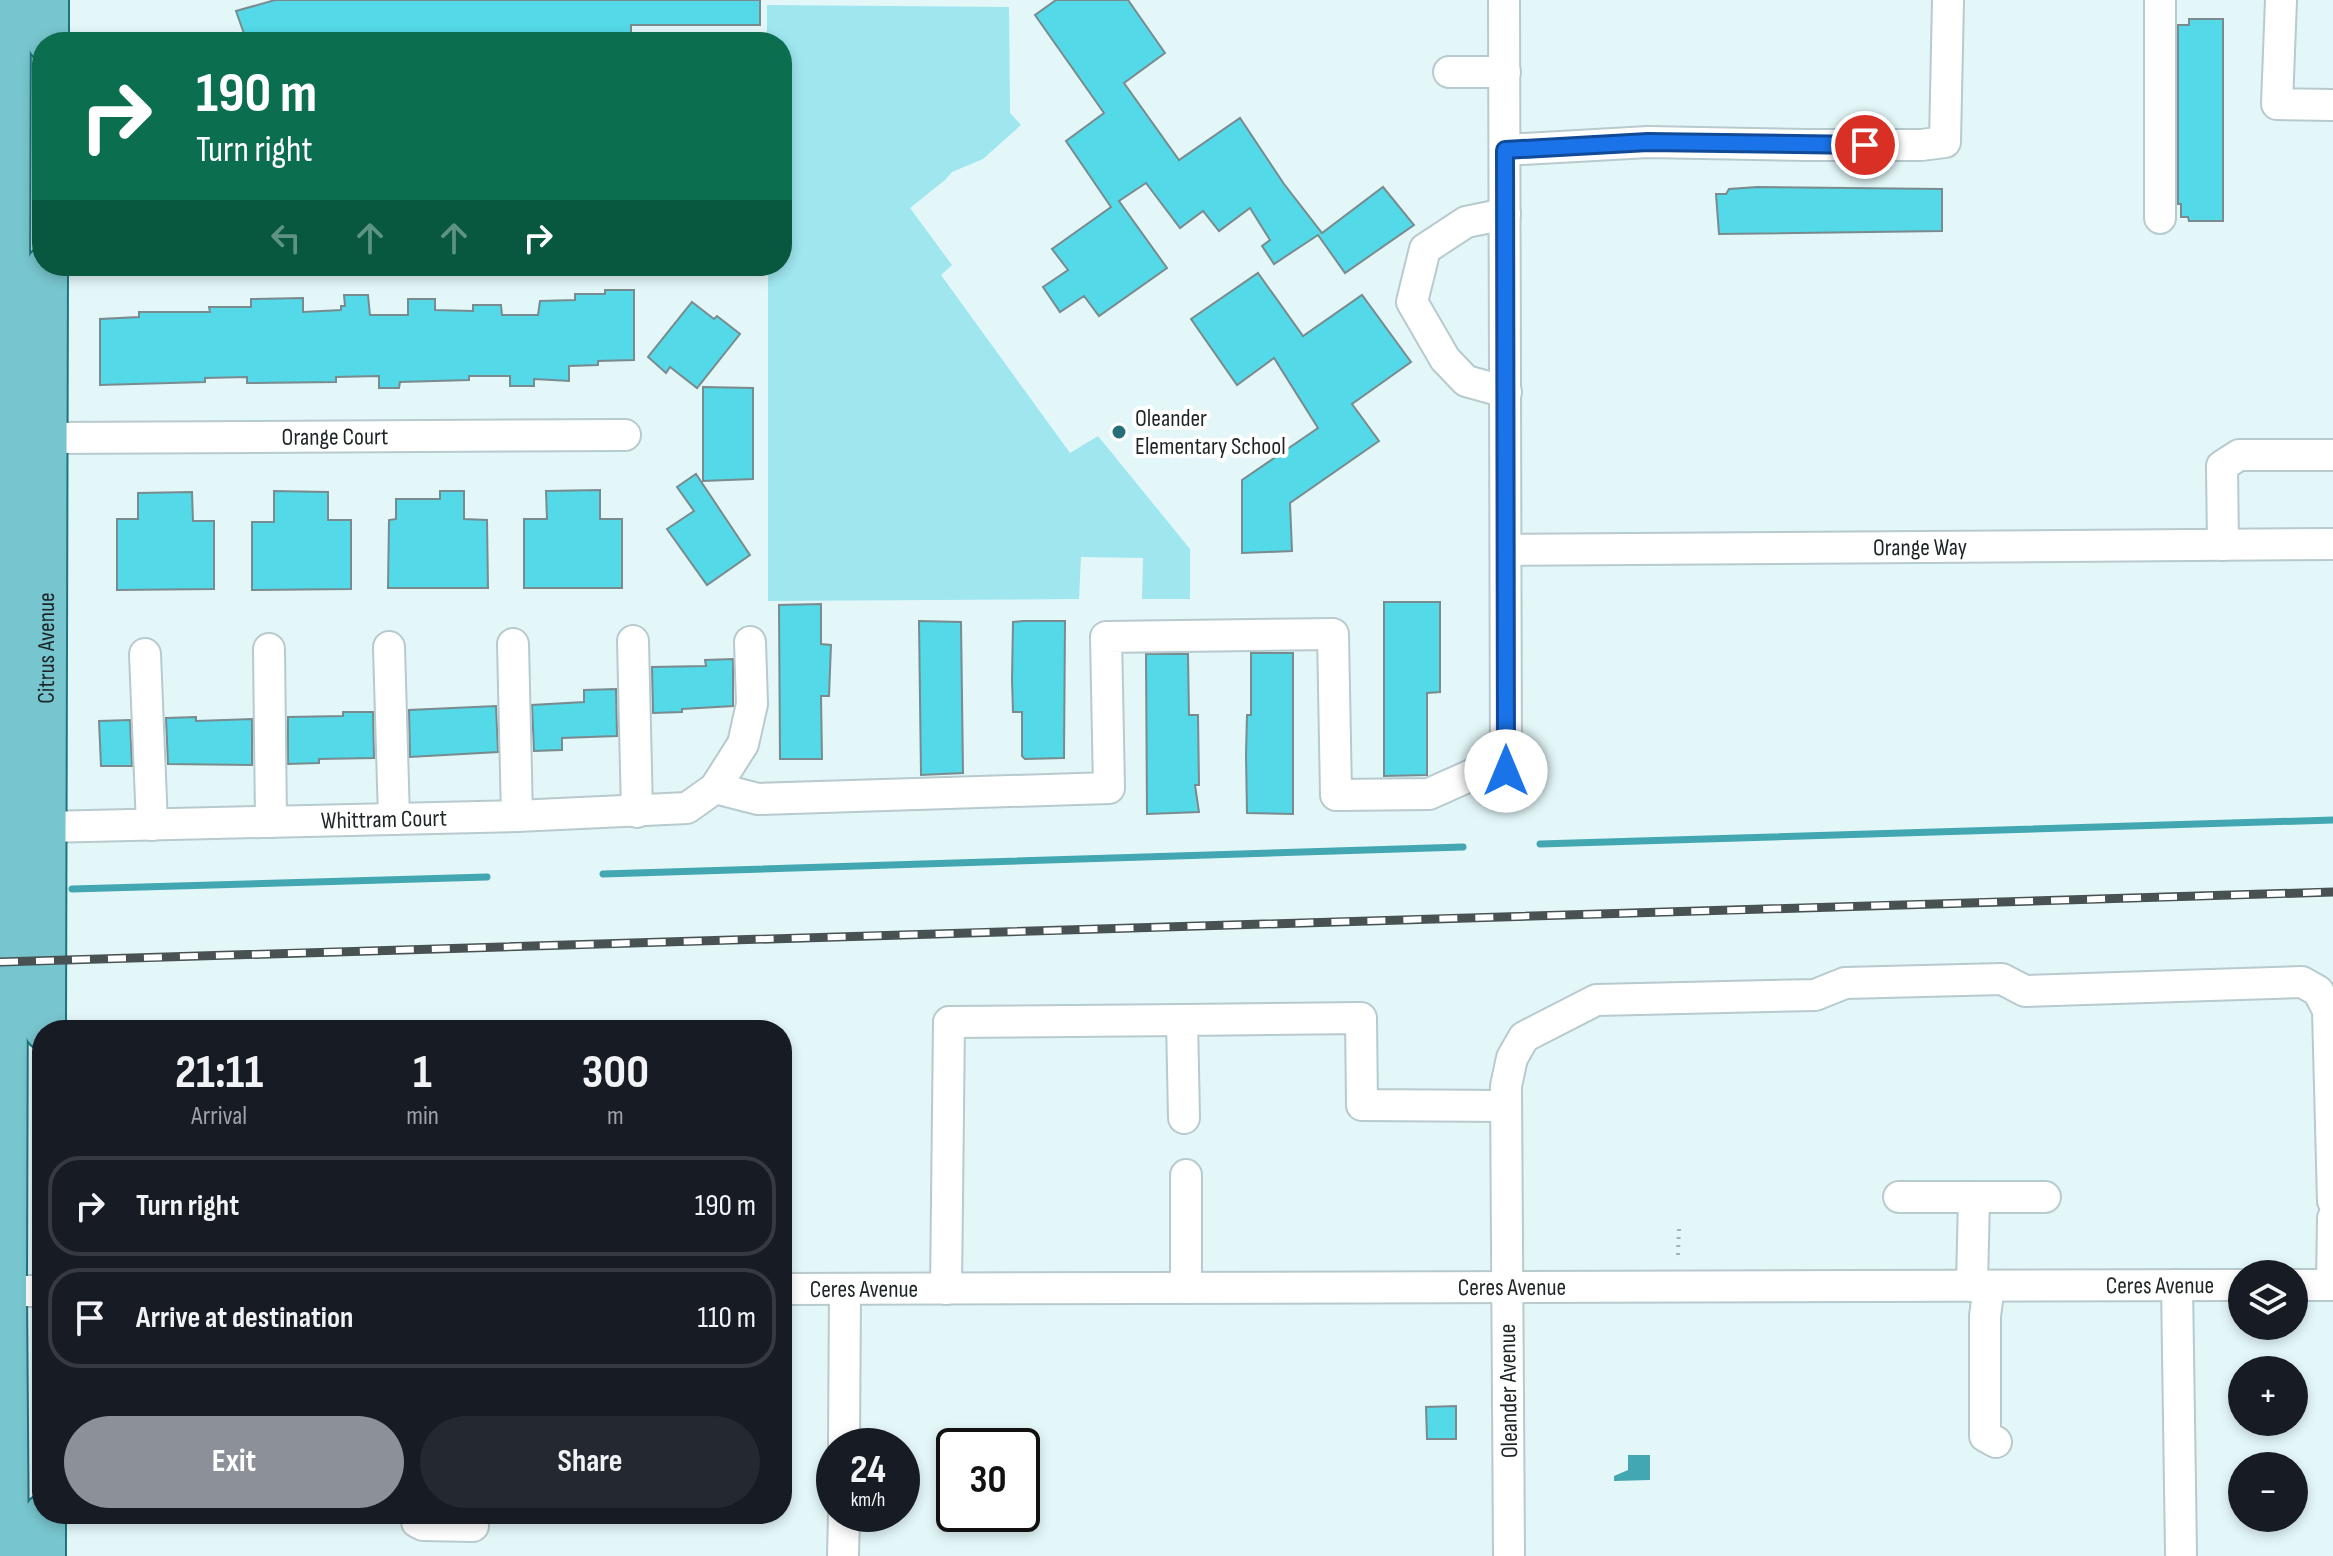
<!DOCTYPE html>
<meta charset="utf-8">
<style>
body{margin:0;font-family:"Sofia Sans Condensed",sans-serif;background:#242831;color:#f1f3f6;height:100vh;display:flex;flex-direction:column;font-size:30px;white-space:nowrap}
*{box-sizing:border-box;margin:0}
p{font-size:26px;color:#9ea1a6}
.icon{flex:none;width:44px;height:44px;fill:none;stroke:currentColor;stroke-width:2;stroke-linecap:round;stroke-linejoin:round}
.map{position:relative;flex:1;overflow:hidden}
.panel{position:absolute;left:32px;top:1020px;width:760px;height:504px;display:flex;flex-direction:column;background:#171b24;border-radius:32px;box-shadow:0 4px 12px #0003}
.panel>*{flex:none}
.hud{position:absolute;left:32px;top:32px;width:760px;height:244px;border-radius:32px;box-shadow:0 4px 12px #0003;background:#0b6e4f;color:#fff;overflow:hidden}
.fabs{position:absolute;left:2228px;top:1260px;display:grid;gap:16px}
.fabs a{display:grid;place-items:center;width:80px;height:80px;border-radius:50%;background:#171b24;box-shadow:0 4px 12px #0003;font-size:40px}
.speed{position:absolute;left:816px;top:1428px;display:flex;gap:16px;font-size:40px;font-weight:700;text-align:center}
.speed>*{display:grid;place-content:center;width:104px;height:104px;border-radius:50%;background:#171b24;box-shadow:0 4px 12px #0003;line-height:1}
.speed small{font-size:20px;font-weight:400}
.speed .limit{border:4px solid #111;border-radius:12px;background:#fff;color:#111}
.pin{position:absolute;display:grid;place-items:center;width:68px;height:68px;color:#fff;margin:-34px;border:4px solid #fff;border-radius:50%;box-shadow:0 2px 8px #0007}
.me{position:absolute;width:88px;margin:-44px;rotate:0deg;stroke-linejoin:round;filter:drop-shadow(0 0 6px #0008)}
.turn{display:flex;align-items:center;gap:28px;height:168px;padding:0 32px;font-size:36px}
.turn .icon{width:104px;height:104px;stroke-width:2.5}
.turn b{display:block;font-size:56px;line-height:68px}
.lanes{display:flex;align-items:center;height:76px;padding:0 32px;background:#0003;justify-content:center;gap:40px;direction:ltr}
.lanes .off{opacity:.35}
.eta{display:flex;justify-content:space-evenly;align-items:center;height:136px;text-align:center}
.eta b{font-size:48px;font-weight:700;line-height:56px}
.cta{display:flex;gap:16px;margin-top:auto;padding:16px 32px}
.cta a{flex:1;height:92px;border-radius:48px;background:#8c9099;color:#fff;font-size:32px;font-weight:700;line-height:92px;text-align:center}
.cta a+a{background:#242831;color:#f1f3f6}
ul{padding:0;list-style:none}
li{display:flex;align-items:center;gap:24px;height:100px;margin:0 16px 12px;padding:0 16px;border:4px solid #363941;border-radius:32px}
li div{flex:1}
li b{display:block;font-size:30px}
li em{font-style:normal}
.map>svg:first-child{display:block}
.green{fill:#9fe6ef}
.water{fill:#43a7b2}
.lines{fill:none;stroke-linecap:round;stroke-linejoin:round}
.stream{stroke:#43a7b2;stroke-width:7}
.building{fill:#53d9e8;stroke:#798b8e;stroke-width:2}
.minor-casing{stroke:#b7cacd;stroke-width:34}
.major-casing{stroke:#1d747e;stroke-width:44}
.path{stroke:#a3b3b5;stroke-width:4;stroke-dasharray:2 6;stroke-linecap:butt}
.minor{stroke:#fff;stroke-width:30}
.major{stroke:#77c5ce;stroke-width:40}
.rail-casing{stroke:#485253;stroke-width:9}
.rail{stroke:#fff;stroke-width:6;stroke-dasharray:18;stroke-linecap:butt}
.route-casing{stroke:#114b97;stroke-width:20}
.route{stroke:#1a73e8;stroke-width:14}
.poi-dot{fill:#266f78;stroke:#fff;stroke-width:3}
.labels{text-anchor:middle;stroke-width:8;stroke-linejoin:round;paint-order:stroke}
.poi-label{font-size:24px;fill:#1e2526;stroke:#fff;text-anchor:start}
.street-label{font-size:24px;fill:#1e2526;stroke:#fff}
</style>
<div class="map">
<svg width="2333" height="1556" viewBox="0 0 2333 1556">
<rect width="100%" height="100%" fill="#e3f7f9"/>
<!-- green -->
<path class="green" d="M767,5L1009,7L1010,113L1021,125L983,159L952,172L945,180L910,208L952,265L941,275L1070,453L1098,436L1190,549V599H1142L1143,558L1081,557L1079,599L768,601V266H782V42H767Z"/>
<!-- water -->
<path class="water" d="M1628,1455H1650V1480L1614,1481V1476L1628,1470Z"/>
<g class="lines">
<!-- stream -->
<g class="stream">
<path d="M1540,844L2333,820"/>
<path d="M603,874L1463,847"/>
<path d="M72,889L487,877"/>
</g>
</g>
<!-- building -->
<g class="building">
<path d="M275,0H760V25H631V42H247L236,11Z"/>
<path d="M1056,0H1128L1165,53L1124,83L1179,160L1240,118L1284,184L1322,233L1383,187L1414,225L1345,273L1318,235L1274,264L1262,246L1270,240L1250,208L1219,231L1203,211L1180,228L1146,183L1119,201L1167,268L1099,316L1084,296L1060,312L1043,287L1068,270L1052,249L1111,207L1066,141L1104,113L1035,15Z"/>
<path d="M2189,19H2223V221H2189L2188,217H2181V204H2178V25H2189Z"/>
<path d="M1757,187L1942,189V231L1719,234L1716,194H1726L1729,189Z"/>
<path d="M1258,273L1303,336L1362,295L1411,362L1352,404L1379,441L1290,503L1292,551L1242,553V480L1318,428L1274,358L1237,385L1191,319Z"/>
<path d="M605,290H634V360L598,361V365L569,366V381L534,379V386H510V376H469V380L400,382L399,388H379V376L336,377V382L247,383V377L205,378V382L100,385V319L139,317V312H210L209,307H251V299L303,298V312L341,310V306H345L344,295H368L370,315H408V299H435V310L473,311V305H501L502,315H538L540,301L575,300V294H605Z"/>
<path d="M692,302L714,319L717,316L740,334L697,388L670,367L666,373L648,357Z"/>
<path d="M703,387L753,388V479L703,481Z"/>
<path d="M696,474L750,555L707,585L667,529L694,511L677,487Z"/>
<path d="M600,490V519H622V588H524V519H547L546,491Z"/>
<path d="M274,491L328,492V520H351V589L252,590V522H274Z"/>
<path d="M440,491H464V519L487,520L488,588H388L389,520L396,519V499H440Z"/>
<path d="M192,492L193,521H214V589L117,590V519H138V493Z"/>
<path d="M1384,602H1440V692L1427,693V775L1384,776Z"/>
<path d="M821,604V644L831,645L829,696H821L822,759H780L779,605Z"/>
<path d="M919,621L961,622L963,773L921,775Z"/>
<path d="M1023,621H1065L1064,758L1025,759L1022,756V712H1013L1012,680L1013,622Z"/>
<path d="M1251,653H1293V814L1247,813L1246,755L1247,715H1251Z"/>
<path d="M1146,654H1188L1189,715H1198L1199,785H1195L1199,812L1147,814Z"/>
<path d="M733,659V706L682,709V712L653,713L652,667L706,666L705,660Z"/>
<path d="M616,689L617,736L562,738V750L534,751L532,705L584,702V690Z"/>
<path d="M496,706L498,752L410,757L409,710Z"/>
<path d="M343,712H373L374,758L319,759V763L288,764V717L343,716Z"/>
<path d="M196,717V721L252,719V765L168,764L166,718Z"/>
<path d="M130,720L132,766H101L99,721Z"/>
<path d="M1456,1406V1439H1427L1426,1407Z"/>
</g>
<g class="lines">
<defs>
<g id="minor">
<path d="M2281,0L2277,104L2333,105"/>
<path d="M1449,72H1505"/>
<path d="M1505,150L1648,142L1806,145H1921L1945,142L1948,0"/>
<path d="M1505,214L1466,222L1425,249L1412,302L1445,359L1466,381L1506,392"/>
<path d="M2160,218V0"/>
<path id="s1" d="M47,438L625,435"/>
<path d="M2223,545L2222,466L2239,455H2333"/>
<path id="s2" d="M1506,550L2333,544"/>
<path d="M633,641L637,812"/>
<path d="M513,644L517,816"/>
<path d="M389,647L394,819"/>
<path d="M269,649L271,822"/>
<path d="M145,654L152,825"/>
<path d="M715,788L758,799L1109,788L1106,637L1333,634L1336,795L1429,794L1476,773L1506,771L1504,0"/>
<path id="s3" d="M46,827L517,816L687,808L715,788L743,744L752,704L750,642"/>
<path d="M1184,1118L1182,1020L1361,1018L1362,1105L1506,1106"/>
<path d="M1186,1175V1288"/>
<path d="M1899,1197H2045"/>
<path d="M2177,1285L2181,1553"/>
<path d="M2294,1285H2333"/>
<path d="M2332,1285L2333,1218"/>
<path d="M1972,1286L1974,1197"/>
<path d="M1989,1286L1985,1316V1436L1996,1442"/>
<path id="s4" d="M782,1289L2242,1285"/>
<path d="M946,1289L949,1022L1182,1020"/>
<path d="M0,1291H42"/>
<path d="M844,1446L845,1289"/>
<path d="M416,1514L417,1522L423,1525L473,1526"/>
<path d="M843,1556L844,1514"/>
<path d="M1509,1556L1506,1086L1512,1058L1524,1037L1596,1000L1815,995L1845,983L2002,979L2025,991L2302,982L2318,991L2328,1010L2333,1201"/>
</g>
<g id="major">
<path d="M48,42V0"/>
<path id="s5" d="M45,1030L47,266"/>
<path d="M45,1514V1556"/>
<path d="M8,1556L6,1291L10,0"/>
</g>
</defs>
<!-- minor casing -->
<use href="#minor" class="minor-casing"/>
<!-- major casing -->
<use href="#major" class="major-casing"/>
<!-- path -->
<path class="path" d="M1678,1255L1679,1228"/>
<!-- minor -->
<use href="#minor" class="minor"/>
<!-- major -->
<use href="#major" class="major"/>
<defs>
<path id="rail" d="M0,962L2333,892"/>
</defs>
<!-- rail casing -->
<use href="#rail" class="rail-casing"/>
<!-- rail -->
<use href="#rail" class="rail"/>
</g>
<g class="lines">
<defs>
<path id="route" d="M1506,771L1505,150L1648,142L1865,145"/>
</defs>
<!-- route casing -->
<use href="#route" class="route-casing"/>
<!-- route -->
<use href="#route" class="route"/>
</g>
<!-- markers -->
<circle class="poi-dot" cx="1119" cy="432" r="8"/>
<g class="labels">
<!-- poi labels -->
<g class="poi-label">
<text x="1135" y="426">Oleander<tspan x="1135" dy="28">Elementary School</tspan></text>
</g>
<!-- street labels -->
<g class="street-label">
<text dy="8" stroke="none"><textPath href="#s1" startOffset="288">Orange Court</textPath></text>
<text dy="8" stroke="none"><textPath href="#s2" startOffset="414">Orange Way</textPath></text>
<text dy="8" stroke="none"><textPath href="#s5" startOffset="382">Citrus Avenue</textPath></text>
<text dy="8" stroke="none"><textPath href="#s3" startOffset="338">Whittram Court</textPath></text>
<text dy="8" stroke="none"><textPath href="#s4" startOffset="1378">Ceres Avenue</textPath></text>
<text dy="8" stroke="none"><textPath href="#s4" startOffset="730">Ceres Avenue</textPath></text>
<text dy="8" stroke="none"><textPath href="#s4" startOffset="82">Ceres Avenue</textPath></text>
<text transform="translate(1508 1391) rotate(-91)" y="8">Oleander Avenue</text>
</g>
</g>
</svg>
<div class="fabs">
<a><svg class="icon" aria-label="layers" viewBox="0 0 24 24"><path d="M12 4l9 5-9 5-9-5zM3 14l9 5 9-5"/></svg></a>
<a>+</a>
<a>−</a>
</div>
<div class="speed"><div>24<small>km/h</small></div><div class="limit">30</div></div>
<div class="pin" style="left:1865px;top:145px;background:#d93025"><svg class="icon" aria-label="arrive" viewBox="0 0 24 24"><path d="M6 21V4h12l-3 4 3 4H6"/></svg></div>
<svg class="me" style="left:1506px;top:771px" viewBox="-20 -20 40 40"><circle r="19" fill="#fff"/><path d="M0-13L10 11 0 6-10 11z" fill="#1a73e8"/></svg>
<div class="hud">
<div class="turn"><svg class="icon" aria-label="right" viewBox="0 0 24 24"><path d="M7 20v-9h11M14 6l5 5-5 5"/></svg><div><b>190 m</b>Turn right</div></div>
<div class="lanes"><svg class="icon off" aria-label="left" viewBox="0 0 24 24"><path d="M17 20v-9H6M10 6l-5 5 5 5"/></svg><svg class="icon off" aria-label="ahead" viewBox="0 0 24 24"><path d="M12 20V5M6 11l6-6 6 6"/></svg><svg class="icon off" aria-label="ahead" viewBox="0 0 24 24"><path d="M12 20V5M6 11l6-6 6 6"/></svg><svg class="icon" aria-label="right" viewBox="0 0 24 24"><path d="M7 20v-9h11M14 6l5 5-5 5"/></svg></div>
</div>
<section class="panel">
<div class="eta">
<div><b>21:11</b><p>Arrival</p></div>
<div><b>1</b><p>min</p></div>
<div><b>300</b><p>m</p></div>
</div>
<ul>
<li><svg class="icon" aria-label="right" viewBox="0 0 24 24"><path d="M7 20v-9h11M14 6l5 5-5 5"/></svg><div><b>Turn right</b></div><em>190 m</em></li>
<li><svg class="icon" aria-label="arrive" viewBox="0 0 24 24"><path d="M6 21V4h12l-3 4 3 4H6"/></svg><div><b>Arrive at destination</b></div><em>110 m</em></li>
</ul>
<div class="cta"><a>Exit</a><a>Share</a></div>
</section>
</div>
